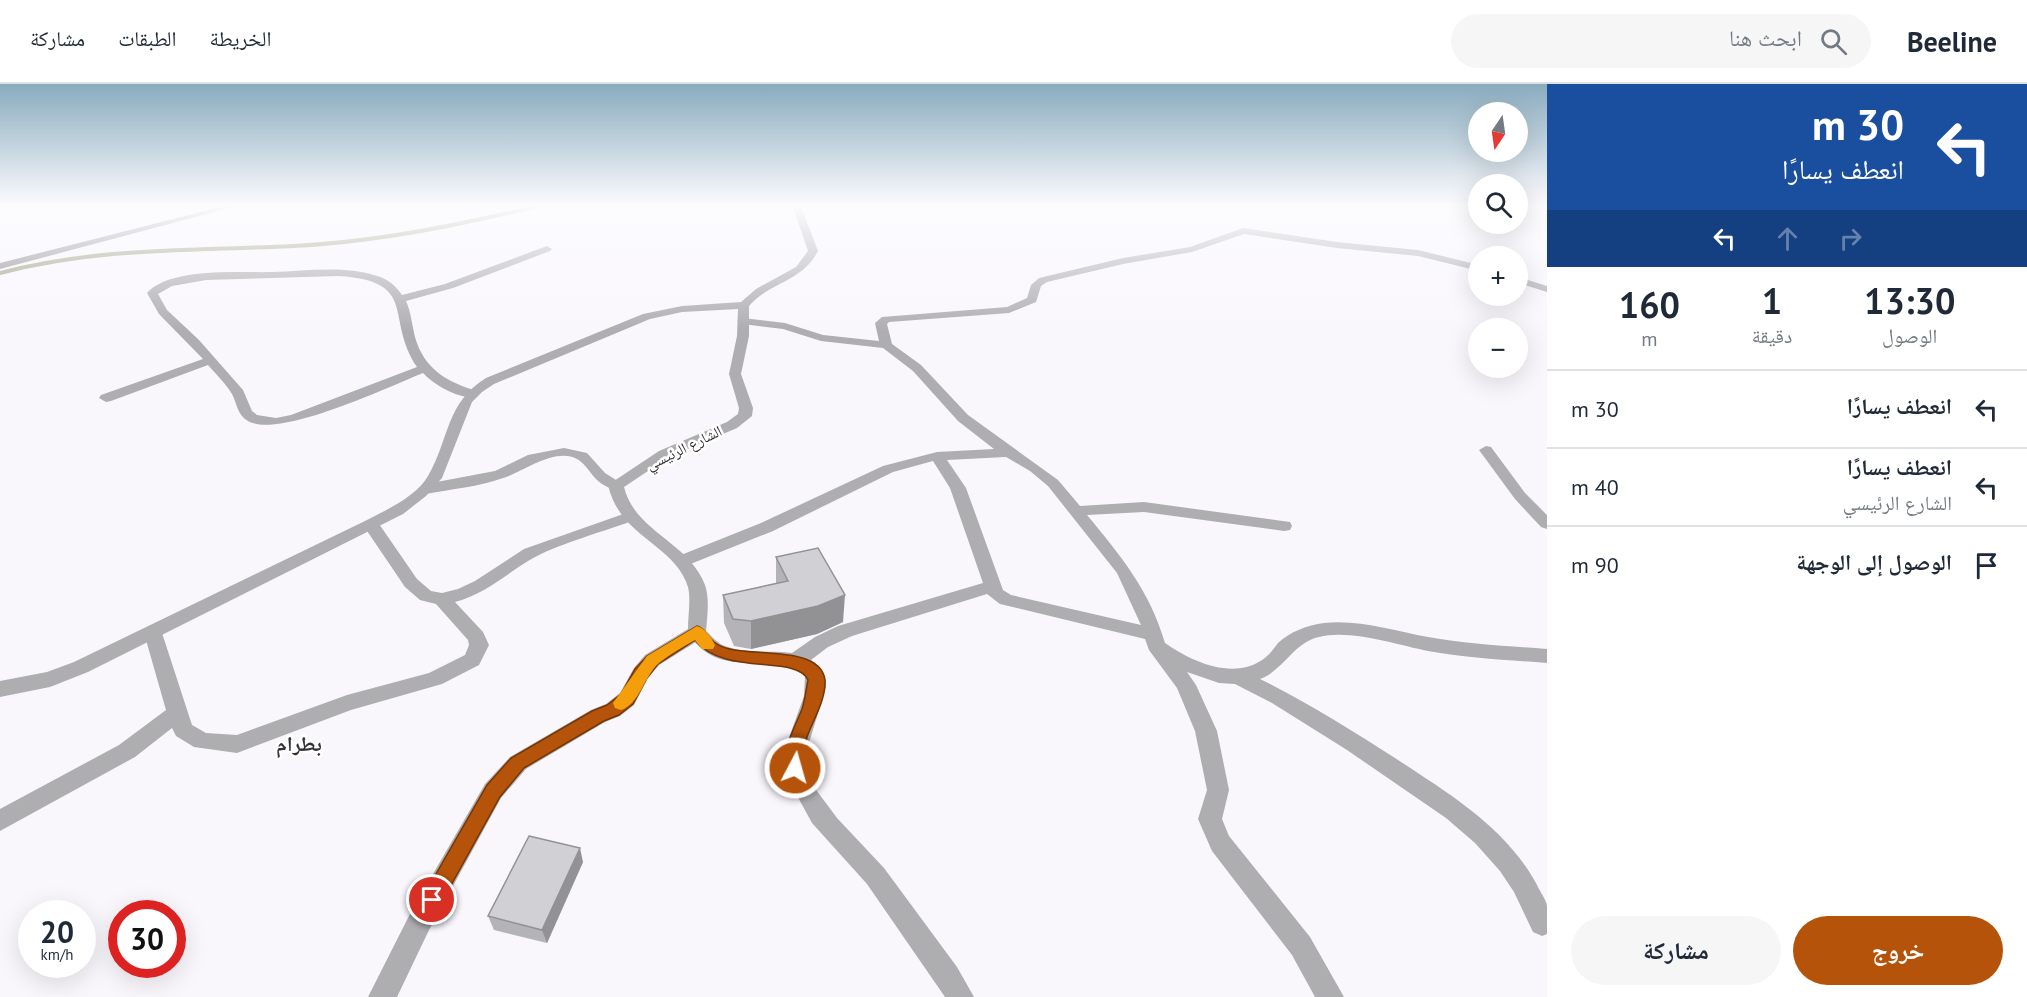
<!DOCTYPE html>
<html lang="ar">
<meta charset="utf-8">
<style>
body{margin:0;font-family:"PT Sans","Noto Naskh Arabic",sans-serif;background:#f6f6f7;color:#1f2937;direction:rtl;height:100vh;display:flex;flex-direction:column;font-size:22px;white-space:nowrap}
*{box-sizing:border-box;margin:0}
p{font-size:20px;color:#747a83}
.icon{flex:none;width:33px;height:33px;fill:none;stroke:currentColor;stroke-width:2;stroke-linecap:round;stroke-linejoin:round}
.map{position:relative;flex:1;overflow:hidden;direction:ltr}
.side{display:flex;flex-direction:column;background:#fff;width:480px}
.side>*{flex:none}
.banner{background:#1a4fa0;color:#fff;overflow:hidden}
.needle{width:39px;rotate:193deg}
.controls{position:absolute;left:1468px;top:18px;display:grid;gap:12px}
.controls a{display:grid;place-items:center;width:60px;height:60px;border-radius:50%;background:#fff;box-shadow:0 6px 24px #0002;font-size:30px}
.speed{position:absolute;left:18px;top:816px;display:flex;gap:12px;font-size:30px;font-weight:700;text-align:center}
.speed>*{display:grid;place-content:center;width:78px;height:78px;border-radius:50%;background:#fff;box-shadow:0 6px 24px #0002;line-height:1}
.speed small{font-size:15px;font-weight:400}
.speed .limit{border:9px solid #d22;background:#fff;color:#111}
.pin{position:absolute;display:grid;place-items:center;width:51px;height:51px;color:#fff;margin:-26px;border:3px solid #fff;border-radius:50%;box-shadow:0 2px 6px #0007}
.me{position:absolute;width:66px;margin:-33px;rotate:6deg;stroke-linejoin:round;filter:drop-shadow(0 0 4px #0008)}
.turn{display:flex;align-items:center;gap:21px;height:126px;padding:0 24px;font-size:27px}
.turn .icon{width:78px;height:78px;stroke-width:2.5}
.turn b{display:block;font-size:42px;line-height:51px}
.lanes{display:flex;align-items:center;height:57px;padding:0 24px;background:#0003;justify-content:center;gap:30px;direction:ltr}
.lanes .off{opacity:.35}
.eta{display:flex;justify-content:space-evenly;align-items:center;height:102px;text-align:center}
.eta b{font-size:36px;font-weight:700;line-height:42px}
.primary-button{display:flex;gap:12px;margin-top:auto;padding:12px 24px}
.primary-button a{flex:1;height:69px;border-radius:36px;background:#b45309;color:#fff;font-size:24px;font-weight:700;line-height:69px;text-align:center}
.primary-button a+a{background:#f6f6f7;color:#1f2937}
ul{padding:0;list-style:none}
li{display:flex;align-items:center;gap:18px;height:78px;padding:0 24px;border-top:2px solid #e0e1e3}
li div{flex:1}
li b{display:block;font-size:22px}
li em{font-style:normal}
header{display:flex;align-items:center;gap:36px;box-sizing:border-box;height:84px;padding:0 30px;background:#fff;border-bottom:2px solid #e0e1e3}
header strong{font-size:28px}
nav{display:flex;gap:33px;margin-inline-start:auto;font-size:21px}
.search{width:420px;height:54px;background:#f6f6f7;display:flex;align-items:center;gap:15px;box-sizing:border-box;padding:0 21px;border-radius:33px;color:#747a83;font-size:22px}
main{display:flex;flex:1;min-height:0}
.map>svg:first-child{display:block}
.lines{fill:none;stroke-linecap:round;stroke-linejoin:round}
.stream{stroke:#9b9e7e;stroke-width:4}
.minor{fill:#aeadaf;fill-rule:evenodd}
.tertiary{fill:#aeadaf;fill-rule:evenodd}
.secondary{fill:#8a898c;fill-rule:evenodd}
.wall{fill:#b4b3b7}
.shaded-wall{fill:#929295}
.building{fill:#d1d0d5;stroke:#929295;stroke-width:1.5}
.route{fill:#b45309;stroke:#753606;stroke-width:1.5}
.slow{fill:#f59e0b}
.labels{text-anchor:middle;stroke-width:5;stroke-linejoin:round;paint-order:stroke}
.street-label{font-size:15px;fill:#2d2d2f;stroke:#fff}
.near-quarter-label{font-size:21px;font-weight:bold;fill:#323135;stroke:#fff}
</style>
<header>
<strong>Beeline</strong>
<div class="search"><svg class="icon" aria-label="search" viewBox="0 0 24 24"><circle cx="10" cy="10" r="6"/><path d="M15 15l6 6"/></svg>ابحث هنا</div>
<nav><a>الخريطة</a><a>الطبقات</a><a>مشاركة</a></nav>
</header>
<main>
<section class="side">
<div class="banner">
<div class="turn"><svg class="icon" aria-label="left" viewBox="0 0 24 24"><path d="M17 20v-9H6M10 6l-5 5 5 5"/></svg><div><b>30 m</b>انعطف يسارًا</div></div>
<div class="lanes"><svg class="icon" aria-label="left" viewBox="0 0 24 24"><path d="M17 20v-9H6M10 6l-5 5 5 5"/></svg><svg class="icon off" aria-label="ahead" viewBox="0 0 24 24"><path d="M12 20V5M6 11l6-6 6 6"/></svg><svg class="icon off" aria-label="right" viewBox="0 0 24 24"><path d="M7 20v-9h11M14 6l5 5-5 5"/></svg></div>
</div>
<div class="eta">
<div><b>13:30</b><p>الوصول</p></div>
<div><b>1</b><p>دقيقة</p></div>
<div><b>160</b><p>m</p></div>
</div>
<ul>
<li><svg class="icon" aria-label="left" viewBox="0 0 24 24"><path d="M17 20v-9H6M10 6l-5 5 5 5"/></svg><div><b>انعطف يسارًا</b></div><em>30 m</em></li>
<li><svg class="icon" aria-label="left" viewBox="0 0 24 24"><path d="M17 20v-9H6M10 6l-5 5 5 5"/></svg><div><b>انعطف يسارًا</b><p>الشارع الرئيسي</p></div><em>40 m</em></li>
<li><svg class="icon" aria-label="arrive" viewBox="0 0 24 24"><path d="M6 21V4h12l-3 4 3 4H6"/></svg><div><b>الوصول إلى الوجهة</b></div><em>90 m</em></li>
</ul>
<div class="primary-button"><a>خروج</a><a>مشاركة</a></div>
</section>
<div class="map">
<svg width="1547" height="913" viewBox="0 0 1547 913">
<rect width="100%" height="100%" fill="#f9f7fc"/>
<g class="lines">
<!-- stream -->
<path class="stream" d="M0,189C99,163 193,167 293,162C378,158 462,141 544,120"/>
<!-- minor -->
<g class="minor">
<path d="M1243,144L1337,158L1418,166L1479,181V187L1418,172L1337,164L1244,150L1192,168L1123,180L1047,198L1041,202L1036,218L1009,229L889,238L887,240L892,260L921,281L968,331L1058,396L1080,422L1144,418L1290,438L1292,442L1290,446L1284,447L1144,428L1087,431C1121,472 1150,507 1165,559C1192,578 1236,598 1266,573C1271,569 1274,564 1278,559C1290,548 1307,541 1324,539C1358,535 1395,547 1428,553C1467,560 1507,562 1547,565V579C1507,576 1467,574 1428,567C1397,561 1350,545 1319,553C1293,559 1284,586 1260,595C1307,618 1351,646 1395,674C1448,709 1506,743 1537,801C1540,808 1546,815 1547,822C1547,831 1547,841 1547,850L1542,852L1533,848L1514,808L1500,787L1475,759L1446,734L1347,666L1272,619L1235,600L1219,599L1187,588L1196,601L1217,647L1229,706L1222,735L1229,752L1310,853L1344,913H1315L1292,871L1212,767L1198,735L1207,706L1195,647L1177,604L1149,566L1145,555L1000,520L987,510L852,552L828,563L811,576C821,583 826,590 826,603L808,662L807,683L814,703L837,734L884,784L957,883L974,913H945L867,800L812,739L789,697L785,683L786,662L804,612L805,592C769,564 717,599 688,548L690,543C706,539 711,557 725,562C745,570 771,566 792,569L815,553L838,542L983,499L950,404L933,377L893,388L773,447L688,481H676L674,477L676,473L761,439L883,382L937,368L994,365L958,337L913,287L883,264L821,257L783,245L743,240L737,237L743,234L785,239L823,251L879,257L875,239L882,233L1007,223L1027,214L1031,201L1039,194L1123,174L1190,163ZM1006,373L1030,387L1048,402L1117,489L1141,541L1011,511L1003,506L966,404L947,376Z"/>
<path d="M547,162L552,165L550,167L453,204L406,217C411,228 412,241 415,253C424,285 447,298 477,307L478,310L477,313C460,316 434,301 423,289C388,303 279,355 248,337C237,331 237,319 232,310C226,300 216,290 208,281L111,317L106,318L99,314L101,311L203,275L159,230L147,209C170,183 239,189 272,188C306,187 344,181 377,192C388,195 396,202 402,211L445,200ZM338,192C420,197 384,234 417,283L291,331L276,334L257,331L252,327L243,306L199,256L167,226L158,210L172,202L206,196Z"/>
<path d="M1518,193L1547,202V208L1518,199Z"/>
<path d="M1486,362L1491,363L1525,409L1547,431V445L1541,443L1515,415L1479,366Z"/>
<path d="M564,364L587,369L605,389L624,401L616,406C592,400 591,383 577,375C555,363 523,388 503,394C479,403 451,405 426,410L418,405L426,400L495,387L528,371Z"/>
<path d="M629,428L635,430L637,433L635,436C605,447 562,459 535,473C508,488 486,510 455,518L483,548L489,561L479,581L442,600L351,626L237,669L194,663L176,652L172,644L135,673L0,747V725L119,661L166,626L144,549L146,544L153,542L160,544L162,549L192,641L206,649L237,651L347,611L429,589L465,571L469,561L468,556L436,520L420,516L405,503L363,441L365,437H377L417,495L431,507L442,509L458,505L475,497L524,465Z"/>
</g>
<!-- tertiary -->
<path class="tertiary" d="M792,120H800L818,167C801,199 771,197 749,222V252L741,290L753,324L752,332L737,344L669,373L624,403C635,448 689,458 705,501C710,516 707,533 706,548L704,553L659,581L648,594L634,621L620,632L605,638L526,685L501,714L429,846L397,913H368L411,828L485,700L510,673L591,626L606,620L620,609L634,584L645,571L688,545C688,531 691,516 688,503C675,460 620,454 608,401L659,367L727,338L738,330L739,324L729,290L737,252L738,225L682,228L650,235L494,300L482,308L472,318L442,394L426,412L403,430L88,588L50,603L0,613V597L47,588L74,578L365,437C386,426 416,413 428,392C449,356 446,318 486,294L643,230L682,222L741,218L756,205L796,183L808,167Z"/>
<!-- secondary -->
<path class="secondary" d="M232,120H244L0,185V179Z"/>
</g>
<!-- wall -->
<g class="wall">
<path d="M776,473L843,538L817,550L751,565L734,562L724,539L723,511L776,499Z"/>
<path d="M583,778L547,859L494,846L488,832Z"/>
</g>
<!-- shaded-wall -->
<g class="shaded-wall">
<path d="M845,511L843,538L817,550L751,565V537Z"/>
<path d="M580,764L583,778L547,859L542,846Z"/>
</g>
<!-- building -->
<g class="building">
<path d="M818,464L845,511L818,522L751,537L733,535L723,511L788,497L776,473Z"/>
<path d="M529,752L580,764L542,846L488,832Z"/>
</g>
<!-- sky -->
<linearGradient id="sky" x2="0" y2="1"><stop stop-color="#89abbe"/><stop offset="0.49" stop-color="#fcfbfe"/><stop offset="1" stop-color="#fcfbfe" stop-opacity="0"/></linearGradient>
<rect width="1547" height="247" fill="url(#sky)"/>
<!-- route -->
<path class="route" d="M697,542C706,545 707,552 714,558C718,561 725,564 730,565C754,572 821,562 825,596C826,616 813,636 807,653C804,665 807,678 801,689L795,692L789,689C779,669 795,643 802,625C805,616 806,605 808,596C796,570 724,593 695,556L658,580L647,594L633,620L619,631L604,637L524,684L500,713L439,823L432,826L425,823L422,816L425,809L487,701L511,674L592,627L607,621L621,610L635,585L647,572Z"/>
<!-- slow -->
<path class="slow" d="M697,542C706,545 711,553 715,561L713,565H702L695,556C683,563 670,570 659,579C644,592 640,620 621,626L615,624L613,619L647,572Z"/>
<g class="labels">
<!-- street labels -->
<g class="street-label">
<text transform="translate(684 364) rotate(-26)" y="5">الشارع الرئيسي</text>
</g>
<!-- near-quarter labels -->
<g class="near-quarter-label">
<text x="299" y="667">بطرام</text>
</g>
</g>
</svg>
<div class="controls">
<a><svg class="needle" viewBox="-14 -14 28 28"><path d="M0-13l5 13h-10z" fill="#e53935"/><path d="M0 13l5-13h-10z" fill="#747a83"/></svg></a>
<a><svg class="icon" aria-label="search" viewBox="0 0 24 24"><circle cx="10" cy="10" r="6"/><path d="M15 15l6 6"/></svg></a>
<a>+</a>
<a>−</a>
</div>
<div class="speed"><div>20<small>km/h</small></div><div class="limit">30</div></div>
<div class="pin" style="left:432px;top:816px;background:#d93025"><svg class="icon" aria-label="arrive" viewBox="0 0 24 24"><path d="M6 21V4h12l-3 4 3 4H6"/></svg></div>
<svg class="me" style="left:795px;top:684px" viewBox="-20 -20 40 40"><circle r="17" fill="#b45309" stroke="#fff" stroke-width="3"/><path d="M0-11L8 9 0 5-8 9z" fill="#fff"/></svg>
</div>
</main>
